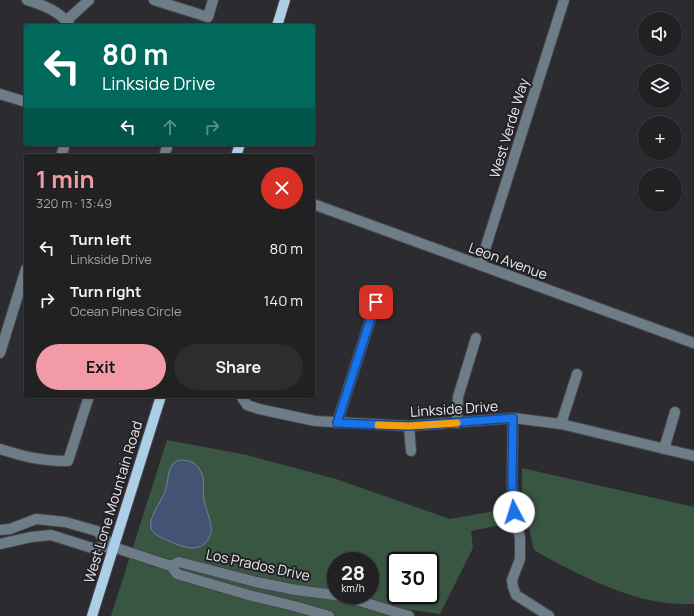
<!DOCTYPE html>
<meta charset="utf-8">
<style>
body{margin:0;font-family:Manrope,sans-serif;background:#2d2d30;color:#f1f3f6;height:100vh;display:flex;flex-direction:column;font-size:15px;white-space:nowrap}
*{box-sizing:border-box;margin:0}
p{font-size:13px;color:#a2a3a6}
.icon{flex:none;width:22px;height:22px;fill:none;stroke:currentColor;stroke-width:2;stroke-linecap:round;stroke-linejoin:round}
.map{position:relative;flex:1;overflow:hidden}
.panel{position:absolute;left:24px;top:154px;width:291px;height:244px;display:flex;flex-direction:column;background:#212023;border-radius:4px;box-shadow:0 1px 3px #0004,0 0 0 1px #3e3e41}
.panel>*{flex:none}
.top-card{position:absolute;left:24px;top:24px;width:291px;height:122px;border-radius:4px;box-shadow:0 1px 3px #0004,0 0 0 1px #3e3e41;background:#00695c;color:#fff;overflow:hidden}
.buttons{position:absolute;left:638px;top:12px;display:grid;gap:8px}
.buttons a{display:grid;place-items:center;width:44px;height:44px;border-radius:50%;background:#212023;box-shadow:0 1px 3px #0004,0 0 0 1px #3e3e41;font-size:20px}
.speed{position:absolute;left:327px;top:552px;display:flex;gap:8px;font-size:20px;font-weight:700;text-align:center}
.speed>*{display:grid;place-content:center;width:52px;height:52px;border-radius:50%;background:#212023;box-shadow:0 1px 3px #0004,0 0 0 1px #3e3e41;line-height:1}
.speed small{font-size:10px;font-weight:400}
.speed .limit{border:2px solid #111;border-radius:6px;background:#fff;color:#111}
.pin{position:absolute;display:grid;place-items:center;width:34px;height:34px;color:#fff;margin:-17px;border-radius:8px;box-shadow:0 2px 6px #0006}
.me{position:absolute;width:44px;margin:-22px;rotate:355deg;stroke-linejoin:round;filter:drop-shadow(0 0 3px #0008)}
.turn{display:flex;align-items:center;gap:14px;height:84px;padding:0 12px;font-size:18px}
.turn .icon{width:52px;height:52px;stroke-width:2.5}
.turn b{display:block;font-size:28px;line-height:34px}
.lanes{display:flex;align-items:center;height:38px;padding:0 12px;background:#0003;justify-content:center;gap:20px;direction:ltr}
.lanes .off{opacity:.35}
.round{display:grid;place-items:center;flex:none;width:42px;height:42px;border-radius:21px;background:#2d2d30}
.overview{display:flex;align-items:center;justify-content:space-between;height:68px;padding:0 12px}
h1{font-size:24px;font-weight:700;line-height:30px;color:#f39aa7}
.action{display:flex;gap:8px;margin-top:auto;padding:8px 12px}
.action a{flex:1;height:46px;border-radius:24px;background:#f39aa7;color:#111;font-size:16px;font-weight:700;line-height:46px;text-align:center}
.action a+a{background:#2d2d30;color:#f1f3f6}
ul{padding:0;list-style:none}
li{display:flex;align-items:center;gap:12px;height:52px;padding:0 12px}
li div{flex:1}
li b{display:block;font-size:15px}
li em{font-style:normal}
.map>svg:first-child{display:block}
.green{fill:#385641;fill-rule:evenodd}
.water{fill:#425374;stroke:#758199}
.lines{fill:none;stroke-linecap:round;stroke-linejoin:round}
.minor-casing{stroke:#47464a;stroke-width:12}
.major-casing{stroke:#47464a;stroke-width:12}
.minor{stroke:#6c7d88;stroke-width:10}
.major{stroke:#accee6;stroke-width:10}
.route-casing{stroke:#114b97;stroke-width:10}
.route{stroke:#1a73e8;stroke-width:7}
.slow{stroke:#f59e0b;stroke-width:7}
.labels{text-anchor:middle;stroke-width:4;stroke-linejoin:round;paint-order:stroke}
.street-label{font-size:14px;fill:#ecebee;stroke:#222126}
</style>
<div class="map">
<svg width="694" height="616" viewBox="0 0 694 616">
<rect width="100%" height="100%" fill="#2c2b2f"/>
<!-- green -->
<path class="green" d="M167,440L247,455L336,479L450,519L522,506V468L694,507V604C685,604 676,604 667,603C623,598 572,572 534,550L527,520L471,531L473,548L440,614L398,608L395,616H111ZM336,561H370V595H336ZM396,561H430V595H396Z"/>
<!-- water -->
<path class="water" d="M179,460C188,460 196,462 200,470C206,479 202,491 204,500C206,509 210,518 211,527C212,532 210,537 207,541C196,556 175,543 162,538C158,536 152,533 151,528C148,519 160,503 164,494C168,485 167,474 172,465C174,462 177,461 179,460Z"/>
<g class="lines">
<defs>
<g id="minor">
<path d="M27,0C43,5 60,11 70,26"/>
<path d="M154,0L208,17L213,0"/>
<path d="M66,21L89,0"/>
<path d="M0,94L26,102"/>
<path d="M61,156L65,144"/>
<path d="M164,156L168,144"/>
<path d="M313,204L694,343"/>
<path d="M480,265L564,0"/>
<path d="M0,353L26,269"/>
<path d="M241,396L247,405L259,409L315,421L409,426L513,418L561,424L694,456"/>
<path d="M513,418L512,483L514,513L520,538V559L512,580L513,587L516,595L549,616"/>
<path d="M337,423L376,302"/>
<path d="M457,423L458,397L476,338"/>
<path d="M561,424L577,374"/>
<path d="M409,426L411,451"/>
<path d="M0,449C25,457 42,461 68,461L89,396"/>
<path d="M664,449L675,412"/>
<path d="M0,530L10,529L36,519L65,522L97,531L113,547"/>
<path d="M0,544L31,537L51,535L92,548L113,547L171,566L177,574L252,596L294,606L329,616"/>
<path d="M171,566L179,562L256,582L296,590L343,596L409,616"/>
</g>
<g id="major">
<path d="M277,26L285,0"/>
<path d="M236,156L240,144"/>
<path d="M92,616L161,396"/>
</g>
</defs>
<!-- minor casing -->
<use href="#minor" class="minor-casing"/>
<!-- major casing -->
<use href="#major" class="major-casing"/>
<!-- minor -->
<use href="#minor" class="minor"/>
<!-- major -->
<use href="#major" class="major"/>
</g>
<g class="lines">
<defs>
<path id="route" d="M376,302L337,423L409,426L513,418L512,483L514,512"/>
</defs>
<!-- route casing -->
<use href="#route" class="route-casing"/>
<!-- route -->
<use href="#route" class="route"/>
<!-- slow -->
<path class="slow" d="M378,425L409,426L457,423"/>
</g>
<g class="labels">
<!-- street labels -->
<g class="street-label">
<text transform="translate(509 128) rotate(-73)" y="5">West Verde Way</text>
<text transform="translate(508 261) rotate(20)" y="5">Leon Avenue</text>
<text transform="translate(454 409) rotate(-4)" y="5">Linkside Drive</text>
<text transform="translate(113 502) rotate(-73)" y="5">West Lone Mountain Road</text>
<text transform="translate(258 565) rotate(12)" y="5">Los Prados Drive</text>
</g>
</g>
</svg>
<div class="buttons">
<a><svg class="icon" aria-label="sound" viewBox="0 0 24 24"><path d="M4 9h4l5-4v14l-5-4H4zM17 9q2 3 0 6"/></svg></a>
<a><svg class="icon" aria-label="layers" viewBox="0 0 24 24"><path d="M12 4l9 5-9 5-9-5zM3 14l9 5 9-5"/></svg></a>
<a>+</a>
<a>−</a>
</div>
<div class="speed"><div>28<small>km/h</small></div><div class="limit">30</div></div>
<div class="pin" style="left:376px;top:302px;background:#d93025"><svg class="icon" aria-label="arrive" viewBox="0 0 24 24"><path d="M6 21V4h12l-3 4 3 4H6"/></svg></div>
<svg class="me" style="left:514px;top:512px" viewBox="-20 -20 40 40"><circle r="19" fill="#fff"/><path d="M0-13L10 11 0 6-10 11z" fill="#1a73e8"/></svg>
<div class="top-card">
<div class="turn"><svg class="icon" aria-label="left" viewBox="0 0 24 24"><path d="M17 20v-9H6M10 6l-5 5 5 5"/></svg><div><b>80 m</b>Linkside Drive</div></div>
<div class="lanes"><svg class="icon" aria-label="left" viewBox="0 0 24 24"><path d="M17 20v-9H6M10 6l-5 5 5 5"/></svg><svg class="icon off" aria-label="ahead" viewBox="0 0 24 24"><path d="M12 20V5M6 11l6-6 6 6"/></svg><svg class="icon off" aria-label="right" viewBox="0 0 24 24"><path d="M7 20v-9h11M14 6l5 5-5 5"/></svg></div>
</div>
<section class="panel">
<div class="overview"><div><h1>1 min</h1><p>320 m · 13:49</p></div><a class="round" style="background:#d93025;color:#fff"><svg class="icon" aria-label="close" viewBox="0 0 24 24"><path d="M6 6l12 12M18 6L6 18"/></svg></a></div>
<ul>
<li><svg class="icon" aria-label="left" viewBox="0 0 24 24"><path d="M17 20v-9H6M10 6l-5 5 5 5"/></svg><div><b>Turn left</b><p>Linkside Drive</p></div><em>80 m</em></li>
<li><svg class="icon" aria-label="right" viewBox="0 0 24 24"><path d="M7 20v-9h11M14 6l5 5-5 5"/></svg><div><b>Turn right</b><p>Ocean Pines Circle</p></div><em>140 m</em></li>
</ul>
<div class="action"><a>Exit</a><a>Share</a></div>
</section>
</div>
